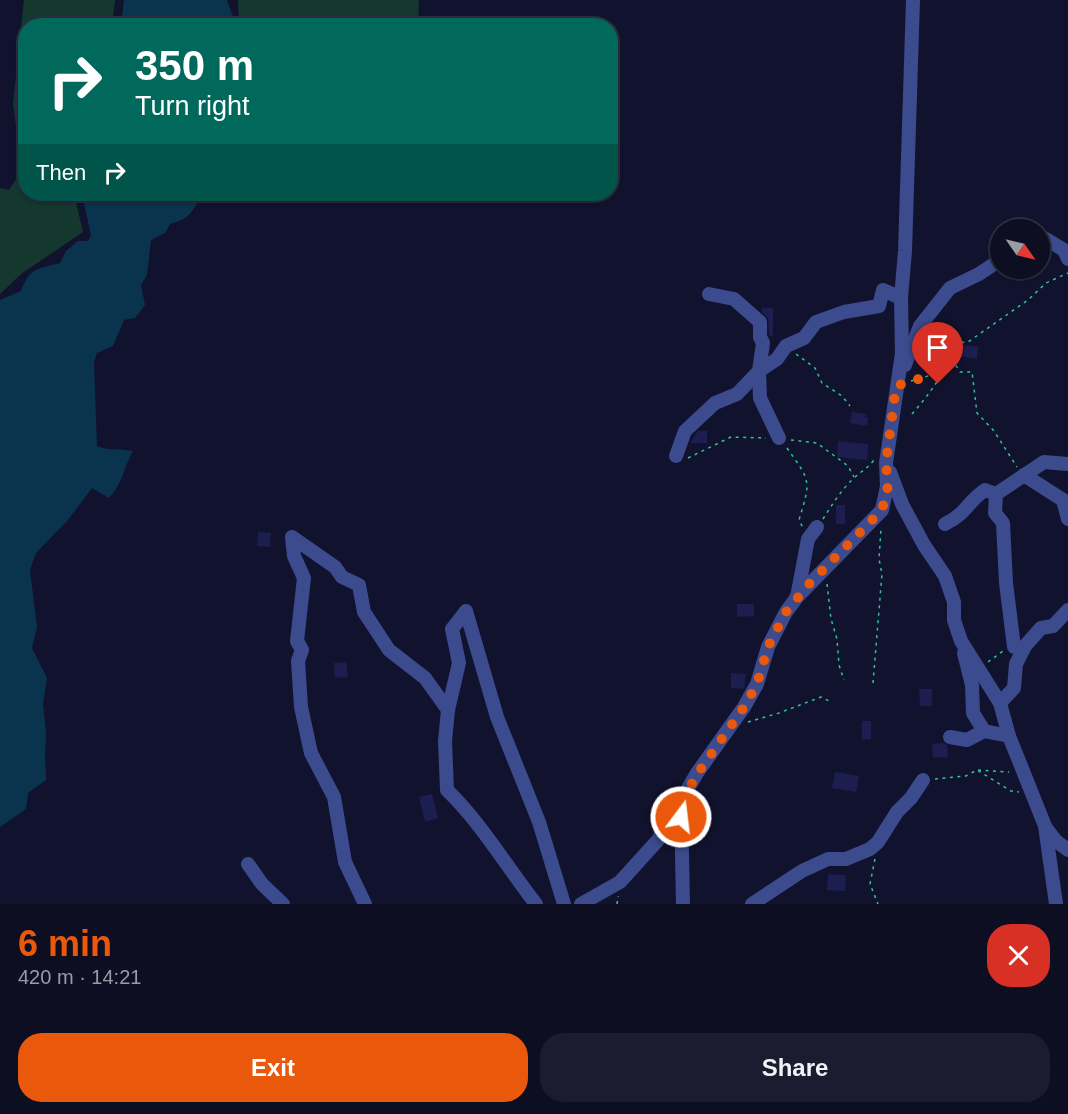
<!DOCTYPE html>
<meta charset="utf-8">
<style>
body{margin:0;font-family:Arial,sans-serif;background:#1b1c2f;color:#f1f3f6;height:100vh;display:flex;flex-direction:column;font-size:22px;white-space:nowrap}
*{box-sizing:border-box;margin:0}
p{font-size:20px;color:#9a9ca5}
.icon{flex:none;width:33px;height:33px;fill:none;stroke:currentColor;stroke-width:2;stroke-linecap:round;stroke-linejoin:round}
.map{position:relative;height:904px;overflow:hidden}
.sheet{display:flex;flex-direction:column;background:#0d0e22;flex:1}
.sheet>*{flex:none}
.top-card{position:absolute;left:18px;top:18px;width:600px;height:183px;border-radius:24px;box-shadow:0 2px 4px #0004,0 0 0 2px #2d2e40;background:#00695c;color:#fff;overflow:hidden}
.needle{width:39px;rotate:124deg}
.controls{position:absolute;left:990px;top:219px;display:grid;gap:12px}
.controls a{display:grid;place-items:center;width:60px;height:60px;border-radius:50%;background:#0d0e22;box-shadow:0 2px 4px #0004,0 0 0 2px #2d2e40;font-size:30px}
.pin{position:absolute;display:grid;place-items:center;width:51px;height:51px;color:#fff;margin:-62px -26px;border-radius:50% 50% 50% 0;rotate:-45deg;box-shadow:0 0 6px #0007}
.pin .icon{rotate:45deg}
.me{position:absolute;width:66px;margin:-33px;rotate:15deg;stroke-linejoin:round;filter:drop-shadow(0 0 4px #0008)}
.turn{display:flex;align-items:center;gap:21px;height:126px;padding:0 18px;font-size:27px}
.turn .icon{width:78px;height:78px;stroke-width:2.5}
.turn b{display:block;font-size:42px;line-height:51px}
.then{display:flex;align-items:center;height:57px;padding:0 18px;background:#0003;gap:12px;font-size:22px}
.round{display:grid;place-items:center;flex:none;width:63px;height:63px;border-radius:24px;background:#1b1c2f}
.overview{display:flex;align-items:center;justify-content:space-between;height:102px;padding:0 18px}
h1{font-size:36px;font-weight:700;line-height:45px;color:#ea580c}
.button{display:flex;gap:12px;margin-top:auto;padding:12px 18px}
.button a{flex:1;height:69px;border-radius:24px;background:#ea580c;color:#fff;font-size:24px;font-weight:700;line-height:69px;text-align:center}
.button a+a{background:#1b1c2f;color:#f1f3f6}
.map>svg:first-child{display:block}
.green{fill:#14382e}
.water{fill:#0a334e}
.building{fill:#1c1e4f}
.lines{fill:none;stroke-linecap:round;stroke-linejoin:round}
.path{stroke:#2dc497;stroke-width:1.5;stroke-dasharray:3 4.5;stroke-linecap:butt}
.minor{stroke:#3b4b8e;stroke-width:14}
.route{stroke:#ea580c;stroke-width:10;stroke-dasharray:0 18}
</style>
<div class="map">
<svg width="1068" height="904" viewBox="0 0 1068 904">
<rect width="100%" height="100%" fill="#11132e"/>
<!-- green -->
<g class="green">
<path d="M24,0H115L112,25L26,26V194H74L83,232L21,274L0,294V188L9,190L22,170L13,104Z"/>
<path d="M238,0H419L418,25H239Z"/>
</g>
<!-- water -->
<g class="water">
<path d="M124,0H227L236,25H121Z"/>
<path d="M82,194H200C194,212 189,219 170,224L165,233L151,240L147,275L141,285L145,305L135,318L124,320L113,346L97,353L94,362L97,446C108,451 120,448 133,451C123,469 123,483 109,498L92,488L68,520L36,553L30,570L37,627L32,648L47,678L43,704L46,733L45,756L46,780L28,793L26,809L0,827V300L21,291C30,267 38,269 60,263L66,251L78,241H88L91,235Z"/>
</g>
<!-- building -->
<g class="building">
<path d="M762,308H773V337L769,335L768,319L762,312Z"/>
<path d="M959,344L978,347L977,359L957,356Z"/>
<path d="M852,412L866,414L865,417L868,418L867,426L850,423Z"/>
<path d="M698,431H707V443H690Z"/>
<path d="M838,441L868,444L867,460L837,457Z"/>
<rect x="836" y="505" width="9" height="19"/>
<path d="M258,532L271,533L270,547L257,546Z"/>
<path d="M737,604H754V616L737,617Z"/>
<path d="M346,662L348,677L335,678L334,663Z"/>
<path d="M731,673L746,674L744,689L731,688Z"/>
<path d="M919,689H932V706H920Z"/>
<path d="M862,721H871V739L862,740Z"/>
<path d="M943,743L947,745L948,757L933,758L932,744Z"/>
<path d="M835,772L859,776L856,792L832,788Z"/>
<path d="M432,794L438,818L425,822L419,797Z"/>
<path d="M828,874L846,875L845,891L827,890Z"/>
</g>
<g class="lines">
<!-- path -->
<g class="path">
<path d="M796,354L815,368L822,383L842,396L850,406"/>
<path d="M952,359L960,372H972L977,413L994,431L1017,467"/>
<path d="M911,381L938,373L950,359"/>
<path d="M912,414C931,392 947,371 955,343L968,342L1028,300L1046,283L1068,273"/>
<path d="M791,440L817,443L848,466L854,477"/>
<path d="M787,448C811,482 811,480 799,520L803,528"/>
<path d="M688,458L731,437L766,438"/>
<path d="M823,519C832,505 841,490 853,479C861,471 866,470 874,460"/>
<path d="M827,584L831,619L837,639L839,665L844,680"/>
<path d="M988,662L1003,651"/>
<path d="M873,683L882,574L879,559L881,529"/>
<path d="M748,722L779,713L821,697L831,702"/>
<path d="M978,770L1009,772"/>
<path d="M935,779L966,776L977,770L1011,791L1019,792"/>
<path d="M875,859L870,884L878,904"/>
<path d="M617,904L618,896"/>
</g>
<!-- minor -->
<g class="minor">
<path d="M1040,240L1044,238L1064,250L1068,259"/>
<path d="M905,365L920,326L950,288L979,274L1000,260"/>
<path d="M779,438L760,398L759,371L777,359L786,346L804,338L816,322L844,312L879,306L883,290L901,298"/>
<path d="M676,456L685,431L715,403L737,394L759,371L763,343L760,337V322L734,299L709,294"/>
<path d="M890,472L902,504L924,545L945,576L954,602V620L961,641L1000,703L1009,736L1045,826L1056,904"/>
<path d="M1024,475L1063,500L1068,519"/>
<path d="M945,524C967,513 967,502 985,490L996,494"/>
<path d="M797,597L808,539L817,527"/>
<path d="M1014,647L1006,583L1003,523L995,513L996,494L1044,462L1068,464"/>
<path d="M964,653L972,685L973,713L984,731"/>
<path d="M1000,703L1014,688L1016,664L1025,646L1041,628L1053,626L1068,610"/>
<path d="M448,710L459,663L452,629L466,611L497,717L539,822L564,904"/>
<path d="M950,737L967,740L984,731L1009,736"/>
<path d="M681,803L683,904"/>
<path d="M1046,828L1056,841L1068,850"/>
<path d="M248,864L262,884L283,904"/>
<path d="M365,904L345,862L334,797L311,753L301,707L298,661L302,650L297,641L304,578L294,556L292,537L335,567L342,577L359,585L364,612L389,650L425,678L448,710L445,741L447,790C482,824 506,866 536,904"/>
<path d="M581,904L620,882L658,840L697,773L744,707L757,684L768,647L786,612L797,597L882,510L887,486L886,463L902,353L901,298L905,251L913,0"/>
<path d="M752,904L802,871L828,859H846L870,849L878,842L897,812L911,798L923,780"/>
</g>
</g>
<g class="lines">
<!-- route -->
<path class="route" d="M681,817V803L698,773L744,707L757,684L768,647L786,612L810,583L882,510L888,486L886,463L896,386L938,373L951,357L938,384"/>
</g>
</svg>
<div class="controls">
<a><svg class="needle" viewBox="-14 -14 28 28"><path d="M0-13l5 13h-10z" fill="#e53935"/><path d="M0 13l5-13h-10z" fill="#9a9ca5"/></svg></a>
</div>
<div class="pin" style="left:938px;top:384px;background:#d93025"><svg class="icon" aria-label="arrive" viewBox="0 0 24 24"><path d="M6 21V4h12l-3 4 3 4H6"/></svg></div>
<svg class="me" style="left:681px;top:817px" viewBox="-20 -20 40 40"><circle r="17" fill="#ea580c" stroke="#fff" stroke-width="3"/><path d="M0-11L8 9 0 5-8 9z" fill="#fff"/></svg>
<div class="top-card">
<div class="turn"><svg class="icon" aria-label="right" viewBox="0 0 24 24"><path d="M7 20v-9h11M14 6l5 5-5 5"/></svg><div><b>350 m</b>Turn right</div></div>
<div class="then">Then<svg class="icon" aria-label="right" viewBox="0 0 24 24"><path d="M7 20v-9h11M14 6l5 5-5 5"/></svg></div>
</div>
</div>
<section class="sheet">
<div class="overview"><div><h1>6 min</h1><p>420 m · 14:21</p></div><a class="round" style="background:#d93025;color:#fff"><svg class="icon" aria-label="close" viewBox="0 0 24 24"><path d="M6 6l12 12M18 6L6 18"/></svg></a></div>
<div class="button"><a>Exit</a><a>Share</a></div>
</section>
